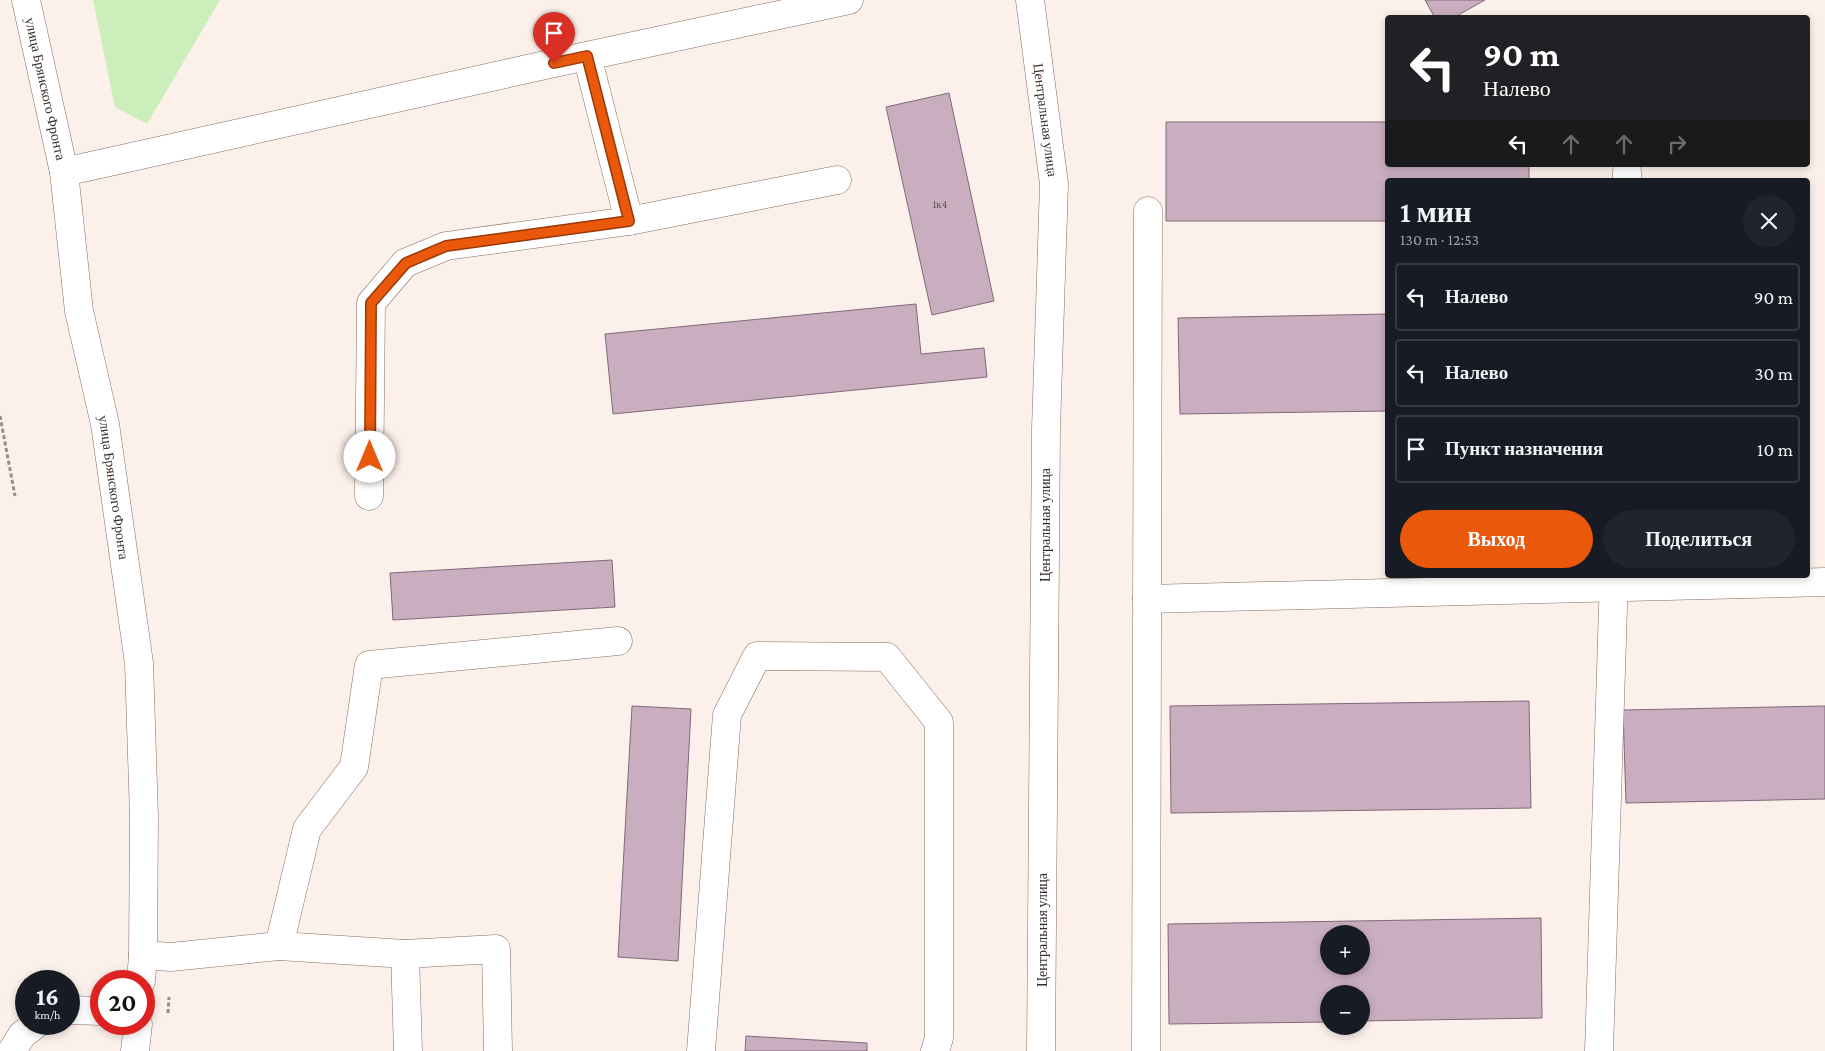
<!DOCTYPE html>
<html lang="ru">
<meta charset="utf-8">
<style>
body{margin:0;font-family:"Crimson Pro",serif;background:#20242c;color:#f1f3f6;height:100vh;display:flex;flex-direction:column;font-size:19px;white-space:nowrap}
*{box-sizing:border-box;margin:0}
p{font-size:16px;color:#9ea1a6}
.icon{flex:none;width:28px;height:28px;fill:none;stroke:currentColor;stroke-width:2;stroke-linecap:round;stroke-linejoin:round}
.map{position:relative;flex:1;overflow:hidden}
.side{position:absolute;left:1385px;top:178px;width:425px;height:400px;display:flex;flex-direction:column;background:#171b24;border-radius:5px;box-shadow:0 2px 8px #0003}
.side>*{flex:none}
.banner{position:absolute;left:1385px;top:15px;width:425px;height:152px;border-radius:5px;box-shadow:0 2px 8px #0003;background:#202124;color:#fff;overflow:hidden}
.buttons{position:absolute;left:1320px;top:925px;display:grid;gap:10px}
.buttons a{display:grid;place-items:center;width:50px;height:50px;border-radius:50%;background:#171b24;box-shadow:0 2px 8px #0003;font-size:25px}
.speed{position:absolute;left:15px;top:970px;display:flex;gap:10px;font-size:25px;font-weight:700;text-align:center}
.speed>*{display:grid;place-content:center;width:65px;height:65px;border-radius:50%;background:#171b24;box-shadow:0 2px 8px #0003;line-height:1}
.speed small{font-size:12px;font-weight:400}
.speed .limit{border:8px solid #d22;background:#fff;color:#111}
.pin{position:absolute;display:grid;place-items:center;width:42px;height:42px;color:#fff;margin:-51px -21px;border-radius:50% 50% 50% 0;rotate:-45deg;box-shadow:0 0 5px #0007}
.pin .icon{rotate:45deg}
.me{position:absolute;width:55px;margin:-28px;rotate:0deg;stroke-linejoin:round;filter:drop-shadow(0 0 4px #0008)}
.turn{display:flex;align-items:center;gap:18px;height:105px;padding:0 15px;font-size:22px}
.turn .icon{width:65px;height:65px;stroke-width:2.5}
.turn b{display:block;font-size:35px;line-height:42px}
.lanes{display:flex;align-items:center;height:48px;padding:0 15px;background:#0003;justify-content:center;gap:25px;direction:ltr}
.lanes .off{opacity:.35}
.round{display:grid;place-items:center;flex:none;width:52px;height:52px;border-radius:26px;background:#20242c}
.head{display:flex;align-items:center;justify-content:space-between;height:85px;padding:0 15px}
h1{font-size:30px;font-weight:600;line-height:38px}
.action{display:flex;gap:10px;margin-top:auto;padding:10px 15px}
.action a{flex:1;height:58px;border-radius:30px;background:#ea580c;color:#fff;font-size:20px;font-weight:600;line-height:58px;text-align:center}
.action a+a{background:#20242c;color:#f1f3f6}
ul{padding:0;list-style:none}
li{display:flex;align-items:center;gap:15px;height:68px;margin:0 10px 8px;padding:0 5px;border:2px solid #363941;border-radius:5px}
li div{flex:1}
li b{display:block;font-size:19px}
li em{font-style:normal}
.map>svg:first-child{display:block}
.green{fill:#ceb}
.building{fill:#c9aec0;stroke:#816879;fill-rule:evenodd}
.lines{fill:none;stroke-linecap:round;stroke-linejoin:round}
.minor-casing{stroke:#876c60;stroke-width:29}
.major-casing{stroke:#876c60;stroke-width:29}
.path{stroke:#998d88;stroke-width:3;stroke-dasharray:4 2.5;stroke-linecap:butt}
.minor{stroke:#fff;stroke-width:28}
.major{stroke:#fff;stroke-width:28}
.route-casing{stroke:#983908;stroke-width:12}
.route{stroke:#ea580c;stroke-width:9}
.labels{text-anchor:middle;stroke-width:4;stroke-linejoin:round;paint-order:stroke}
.number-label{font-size:11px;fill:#5d4d4e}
.street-label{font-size:14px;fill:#392d28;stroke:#fff}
</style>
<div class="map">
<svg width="1825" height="1051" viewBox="0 0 1825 1051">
<rect width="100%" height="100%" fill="#fcf0ea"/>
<!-- green -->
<path class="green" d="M93,0H220L147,124L115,107Z"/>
<!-- building -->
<g class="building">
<path d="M1425,0H1485L1453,18H1435Z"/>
<path d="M949,93L994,301L932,315L886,107Z"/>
<path d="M1166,122H1388V165H1529V180H1388V221H1166Z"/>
<path d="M916,304L921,354L984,348L987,377L613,414L605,334Z"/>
<path d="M1388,314V411L1180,414L1178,318Z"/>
<path d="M612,560L615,607L393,620L390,573Z"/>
<path d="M1529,701L1531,808L1171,813L1170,706Z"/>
<path d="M632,706L691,709L678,961L618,957Z"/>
<path d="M1825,706V799L1626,803L1623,710Z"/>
<path d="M1541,918L1542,1018L1361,1021V994H1329V1022L1169,1024L1168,924ZM1329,934H1361V966H1329Z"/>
<path d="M746,1036L867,1043V1051H745Z"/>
</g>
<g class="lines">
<defs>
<g id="minor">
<path id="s1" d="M1030,0L1054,184L1046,429L1041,1051"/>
<path d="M587,56L629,221"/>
<path d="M64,172L554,63L849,0"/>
<path d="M1627,180V172"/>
<path d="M369,496L371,303L405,263L446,246L629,221L837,180"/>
<path d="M1147,599L1825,582"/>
<path d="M279,946L307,829L354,767L369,665L618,641"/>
<path d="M405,954L408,1051"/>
<path d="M143,955L171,957L279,946L405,954L496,949L498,1051"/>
<path d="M69,1010L101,1011"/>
<path d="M12,1051L22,1035L36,1024"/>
<path d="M701,1051L727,715L757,656L887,657L939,722V1038L935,1051"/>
<path d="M1146,1051L1148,211"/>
<path d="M1599,1051L1614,575"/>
</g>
<g id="major">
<path id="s2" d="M26,0L64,172L79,311L105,424L139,663L144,817L143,955L141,981"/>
<path d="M135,1051L138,1024"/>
</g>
</defs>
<!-- minor casing -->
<use href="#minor" class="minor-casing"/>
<!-- major casing -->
<use href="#major" class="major-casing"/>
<!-- path -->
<g class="path">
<path d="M0,416L15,496"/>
<path d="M168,1013L169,997"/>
</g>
<!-- minor -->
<use href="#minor" class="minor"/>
<!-- major -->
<use href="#major" class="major"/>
</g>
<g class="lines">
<defs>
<path id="route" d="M370,457L371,303L406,263L446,246L629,221L587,56L554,63"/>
</defs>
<!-- route casing -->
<use href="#route" class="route-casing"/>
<!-- route -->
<use href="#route" class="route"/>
</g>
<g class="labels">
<!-- number labels -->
<g class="number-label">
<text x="940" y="208">1к4</text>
</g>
<!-- street labels -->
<g class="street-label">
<text dy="5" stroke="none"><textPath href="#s2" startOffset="91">улица Брянского Фронта</textPath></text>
<text dy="5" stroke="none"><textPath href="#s1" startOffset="121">Центральная улица</textPath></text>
<text dy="5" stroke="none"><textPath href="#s2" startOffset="496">улица Брянского Фронта</textPath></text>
<text transform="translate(1045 525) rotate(-90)" y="5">Центральная улица</text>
<text transform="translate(1042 930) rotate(-90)" y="5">Центральная улица</text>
</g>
</g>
</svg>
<div class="buttons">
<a>+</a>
<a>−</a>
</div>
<div class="speed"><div>16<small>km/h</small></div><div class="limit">20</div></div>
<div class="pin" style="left:554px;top:63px;background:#d93025"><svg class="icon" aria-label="arrive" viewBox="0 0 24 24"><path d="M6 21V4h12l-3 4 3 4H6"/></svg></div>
<svg class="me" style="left:370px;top:457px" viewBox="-20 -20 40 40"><circle r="19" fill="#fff"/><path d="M0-13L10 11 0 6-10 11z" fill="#ea580c"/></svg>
<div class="banner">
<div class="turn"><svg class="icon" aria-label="left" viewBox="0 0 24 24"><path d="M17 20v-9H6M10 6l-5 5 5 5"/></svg><div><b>90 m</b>Налево</div></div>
<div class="lanes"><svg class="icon" aria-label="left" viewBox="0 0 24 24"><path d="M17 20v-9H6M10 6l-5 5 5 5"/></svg><svg class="icon off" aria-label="ahead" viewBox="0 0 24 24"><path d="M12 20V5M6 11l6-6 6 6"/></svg><svg class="icon off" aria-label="ahead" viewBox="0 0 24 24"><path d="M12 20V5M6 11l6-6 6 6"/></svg><svg class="icon off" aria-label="right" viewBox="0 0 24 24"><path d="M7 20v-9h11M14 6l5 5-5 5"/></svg></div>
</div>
<section class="side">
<div class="head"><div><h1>1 мин</h1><p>130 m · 12:53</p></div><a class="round"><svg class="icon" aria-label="close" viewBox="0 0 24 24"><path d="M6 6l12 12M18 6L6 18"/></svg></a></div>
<ul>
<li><svg class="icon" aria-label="left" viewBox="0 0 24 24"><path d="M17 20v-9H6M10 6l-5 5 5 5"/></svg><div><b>Налево</b></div><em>90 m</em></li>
<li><svg class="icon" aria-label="left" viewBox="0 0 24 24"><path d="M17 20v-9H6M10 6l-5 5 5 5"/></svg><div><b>Налево</b></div><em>30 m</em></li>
<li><svg class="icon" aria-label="arrive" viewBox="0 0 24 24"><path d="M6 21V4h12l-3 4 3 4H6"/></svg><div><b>Пункт назначения</b></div><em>10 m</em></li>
</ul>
<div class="action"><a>Выход</a><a>Поделиться</a></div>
</section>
</div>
